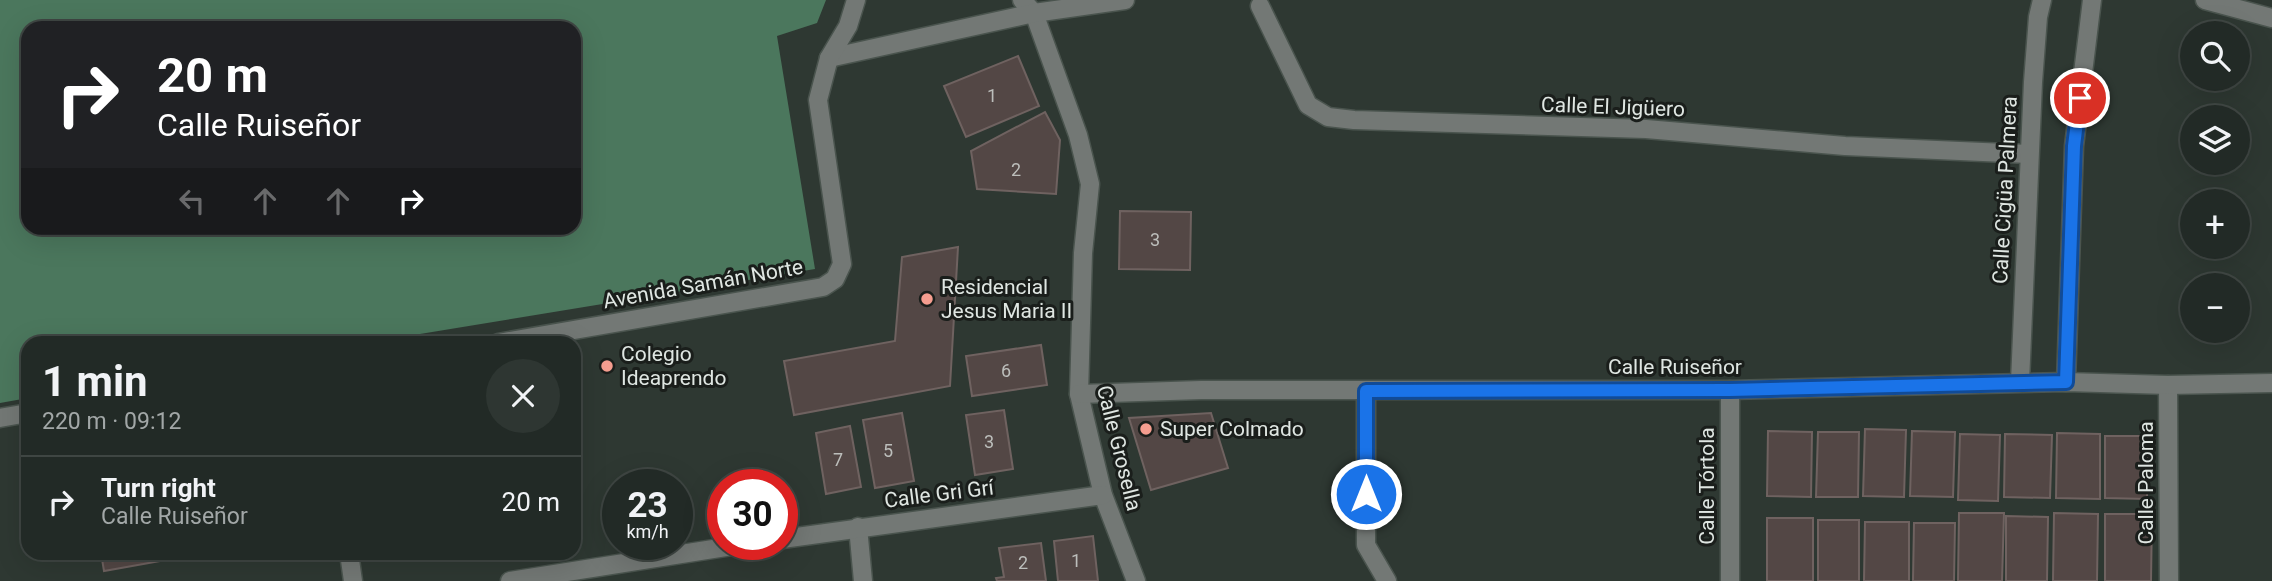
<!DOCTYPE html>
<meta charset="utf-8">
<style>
body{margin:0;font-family:Roboto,sans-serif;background:#2e3632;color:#f1f3f6;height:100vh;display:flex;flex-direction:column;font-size:26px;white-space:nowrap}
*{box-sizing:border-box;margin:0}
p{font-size:23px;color:#a2a7a7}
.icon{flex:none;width:38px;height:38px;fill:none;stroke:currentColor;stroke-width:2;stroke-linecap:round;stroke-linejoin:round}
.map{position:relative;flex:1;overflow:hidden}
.drawer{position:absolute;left:21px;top:336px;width:560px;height:224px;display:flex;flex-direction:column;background:#222a26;border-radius:21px;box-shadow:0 7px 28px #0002,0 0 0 2px #3f4643}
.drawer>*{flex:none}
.top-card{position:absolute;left:21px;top:21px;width:560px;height:214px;border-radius:21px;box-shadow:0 7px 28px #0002,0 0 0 2px #3f4643;background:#202124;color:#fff;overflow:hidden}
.fabs{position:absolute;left:2180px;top:21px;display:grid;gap:14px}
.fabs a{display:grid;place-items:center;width:70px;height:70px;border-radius:50%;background:#222a26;box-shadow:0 7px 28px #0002,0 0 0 2px #3f4643;font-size:35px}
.speed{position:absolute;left:602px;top:469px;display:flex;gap:14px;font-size:35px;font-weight:700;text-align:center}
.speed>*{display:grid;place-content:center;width:91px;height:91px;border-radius:50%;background:#222a26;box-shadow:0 7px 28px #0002,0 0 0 2px #3f4643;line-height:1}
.speed small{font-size:18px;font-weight:400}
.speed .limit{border:10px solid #d22;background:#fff;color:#111}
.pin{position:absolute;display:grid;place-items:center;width:60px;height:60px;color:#fff;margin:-30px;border:4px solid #fff;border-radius:50%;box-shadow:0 2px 7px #0007}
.me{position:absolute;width:77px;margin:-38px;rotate:0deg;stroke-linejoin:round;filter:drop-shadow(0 0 5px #0008)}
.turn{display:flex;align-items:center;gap:24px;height:147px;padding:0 21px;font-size:32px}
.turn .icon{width:91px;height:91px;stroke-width:2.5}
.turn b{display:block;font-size:49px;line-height:60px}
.lanes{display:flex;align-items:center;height:66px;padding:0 21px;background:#0003;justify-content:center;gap:35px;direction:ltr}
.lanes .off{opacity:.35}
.round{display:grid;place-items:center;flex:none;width:74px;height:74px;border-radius:37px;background:#2e3632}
.overview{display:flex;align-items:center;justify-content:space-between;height:119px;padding:0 21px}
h1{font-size:42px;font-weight:700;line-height:52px}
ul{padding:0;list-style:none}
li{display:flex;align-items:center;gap:21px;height:91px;padding:0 21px;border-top:2px solid #3f4643}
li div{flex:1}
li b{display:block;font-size:26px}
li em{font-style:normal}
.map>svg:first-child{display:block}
.forest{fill:#4b775d;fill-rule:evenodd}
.building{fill:#534745;stroke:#6f6260;stroke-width:2}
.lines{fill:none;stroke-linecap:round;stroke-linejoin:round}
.minor-casing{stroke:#4a544e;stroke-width:21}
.minor{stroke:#737875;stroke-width:18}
.route-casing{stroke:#114b97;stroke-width:18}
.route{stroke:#1a73e8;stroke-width:12}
.poi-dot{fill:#f59d8f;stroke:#1a1e1b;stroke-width:2.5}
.labels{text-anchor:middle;stroke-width:6;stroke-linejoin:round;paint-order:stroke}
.number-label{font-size:18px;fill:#bcbebb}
.street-label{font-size:21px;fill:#dfe6e2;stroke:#1a1e1b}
.poi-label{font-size:21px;fill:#dfe6e2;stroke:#1a1e1b;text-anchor:start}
</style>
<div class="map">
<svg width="2272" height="581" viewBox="0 0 2272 581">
<rect width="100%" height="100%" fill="#2e3832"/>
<!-- forest -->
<path class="forest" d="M0,0H826L817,23L777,36L815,269L365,343H28V398L0,403ZM28,28H574V228H28Z"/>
<!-- building -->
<g class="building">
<path d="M1018,56L1039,106L966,137L944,86Z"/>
<path d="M1045,112L1060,140L1056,194L977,189L971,151Z"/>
<path d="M1120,211L1191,212L1190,270L1119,269Z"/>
<path d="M958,247L950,386L794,415L784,361L895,341L902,257Z"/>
<path d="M1041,345L1047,385L972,396L966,356Z"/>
<path d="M1004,410L1013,469L975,475L966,415Z"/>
<path d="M902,413L914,481L875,488L863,420Z"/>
<path d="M1211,413L1228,468L1151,490L1129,418Z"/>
<path d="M850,426L861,487L826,494L816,433Z"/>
<path d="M1865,429L1906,430L1904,497L1863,496Z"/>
<path d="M1768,431L1812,432L1811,497L1767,496Z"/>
<path d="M1912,431L1955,432L1953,497L1910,496Z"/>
<path d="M1818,432H1859L1858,497H1816Z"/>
<path d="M2057,433L2100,434V499L2056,498Z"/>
<path d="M1960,434L2000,435L1998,501L1958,500Z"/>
<path d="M2005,434L2052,435L2050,498L2004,497Z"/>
<path d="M2105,436H2148L2147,499L2105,498Z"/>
<path d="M1959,513H2004L2002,581H1958Z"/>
<path d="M2054,513L2098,514L2097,581H2053Z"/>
<path d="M2105,514H2152L2151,581H2105Z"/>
<path d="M2006,516L2048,517L2047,581H2006Z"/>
<rect x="1767" y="518" width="46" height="63"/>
<rect x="1818" y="520" width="41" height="61"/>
<path d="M1865,522H1909V581H1864Z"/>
<path d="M1914,523H1955L1954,581H1913Z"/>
<path d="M1093,536L1098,581H1058L1054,541Z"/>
<path d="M1041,543L1046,581H997L996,578L1004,577L999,548Z"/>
<path d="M101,553H165L166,560L104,571Z"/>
</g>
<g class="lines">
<defs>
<g id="minor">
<path d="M1022,0L1034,13L1078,135L1090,184L1083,253L1079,394L1103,495L1136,581"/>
<path d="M2205,0L2272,18"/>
<path d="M1260,6L1308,105L1328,117L1354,120L1646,129L1845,146L2029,154"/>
<path d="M829,58L1034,13L1125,0"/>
<path d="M498,343L823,287L835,279L842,264L818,100L829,58L848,26L856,0"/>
<path d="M2020,382L2033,82L2038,17L2042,0"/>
<path d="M2066,382L2074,146L2092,0"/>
<path d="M2168,385L2169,581"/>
<path d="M1366,391V545L1387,581"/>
<path d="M1079,394L1201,390H1730L2066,382L2168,385L2272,383"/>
<path d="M0,418L28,413"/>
<path d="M858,527L863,581"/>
<path d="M782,539L1103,495"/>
<path d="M349,553L353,581"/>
<path d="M510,581L745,544"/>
<path d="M1730,581V390"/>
</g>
</defs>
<!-- minor casing -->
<use href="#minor" class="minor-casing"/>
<!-- minor -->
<use href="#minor" class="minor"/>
</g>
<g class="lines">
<defs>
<path id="route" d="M1366,494V391L1730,390L2066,382L2074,146L2080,98"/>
</defs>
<!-- route casing -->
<use href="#route" class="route-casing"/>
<!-- route -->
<use href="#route" class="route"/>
</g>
<!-- markers -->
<g class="poi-dot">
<circle cx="927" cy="299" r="7"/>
<circle cx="607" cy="366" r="7"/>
<circle cx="1146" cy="429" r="7"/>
</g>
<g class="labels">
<!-- number labels -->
<g class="number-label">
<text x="992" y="102">1</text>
<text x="1016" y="176">2</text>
<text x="1155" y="246">3</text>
<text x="1006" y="377">6</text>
<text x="989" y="448">3</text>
<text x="888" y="457">5</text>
<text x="838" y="466">7</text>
<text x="1076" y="567">1</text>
<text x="1023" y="569">2</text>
</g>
<!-- street labels -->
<g class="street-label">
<text transform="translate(1613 107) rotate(2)" y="7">Calle El Jigüero</text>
<text transform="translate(2005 190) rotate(-87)" y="7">Calle Cigüa Palmera</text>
<text transform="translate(703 284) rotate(-10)" y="7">Avenida Samán Norte</text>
<text x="1675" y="374">Calle Ruiseñor</text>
<text transform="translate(1119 448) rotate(76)" y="7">Calle Grosella</text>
<text transform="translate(2146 483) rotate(-90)" y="7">Calle Paloma</text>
<text transform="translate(1707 486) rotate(-90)" y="7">Calle Tórtola</text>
<text transform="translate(939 494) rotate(-7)" y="7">Calle Gri Grí</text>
</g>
<!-- poi labels -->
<g class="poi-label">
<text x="941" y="294">Residencial<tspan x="941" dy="24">Jesus Maria II</tspan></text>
<text x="621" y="361">Colegio<tspan x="621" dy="24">Ideaprendo</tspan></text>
<text x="1160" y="436">Super Colmado</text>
</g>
</g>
</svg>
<div class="fabs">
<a><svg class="icon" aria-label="search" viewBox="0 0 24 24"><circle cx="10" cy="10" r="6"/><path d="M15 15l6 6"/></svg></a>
<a><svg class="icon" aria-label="layers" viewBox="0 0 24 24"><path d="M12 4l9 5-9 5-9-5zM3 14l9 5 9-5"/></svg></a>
<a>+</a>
<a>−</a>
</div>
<div class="speed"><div>23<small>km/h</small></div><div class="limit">30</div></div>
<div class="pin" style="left:2080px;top:98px;background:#d93025"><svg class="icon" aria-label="arrive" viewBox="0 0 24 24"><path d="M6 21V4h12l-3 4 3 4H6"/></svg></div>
<svg class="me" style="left:1366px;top:494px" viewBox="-20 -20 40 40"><circle r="17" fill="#1a73e8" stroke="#fff" stroke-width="3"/><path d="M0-11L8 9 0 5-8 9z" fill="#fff"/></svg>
<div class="top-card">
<div class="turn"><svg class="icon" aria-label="right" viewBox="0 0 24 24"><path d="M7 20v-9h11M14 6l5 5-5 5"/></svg><div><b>20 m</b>Calle Ruiseñor</div></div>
<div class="lanes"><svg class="icon off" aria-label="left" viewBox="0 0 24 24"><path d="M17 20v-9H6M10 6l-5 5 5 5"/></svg><svg class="icon off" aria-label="ahead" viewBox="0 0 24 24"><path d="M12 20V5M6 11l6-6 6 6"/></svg><svg class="icon off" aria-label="ahead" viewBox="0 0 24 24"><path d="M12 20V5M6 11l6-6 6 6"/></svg><svg class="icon" aria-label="right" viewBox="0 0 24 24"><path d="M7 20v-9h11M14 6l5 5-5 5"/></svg></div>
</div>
<section class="drawer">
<div class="overview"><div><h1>1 min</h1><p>220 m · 09:12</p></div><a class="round"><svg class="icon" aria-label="close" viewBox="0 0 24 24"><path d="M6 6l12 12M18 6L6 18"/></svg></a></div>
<ul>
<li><svg class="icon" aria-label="right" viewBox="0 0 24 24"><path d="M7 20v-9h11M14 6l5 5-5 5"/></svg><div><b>Turn right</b><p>Calle Ruiseñor</p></div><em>20 m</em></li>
</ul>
</section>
</div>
